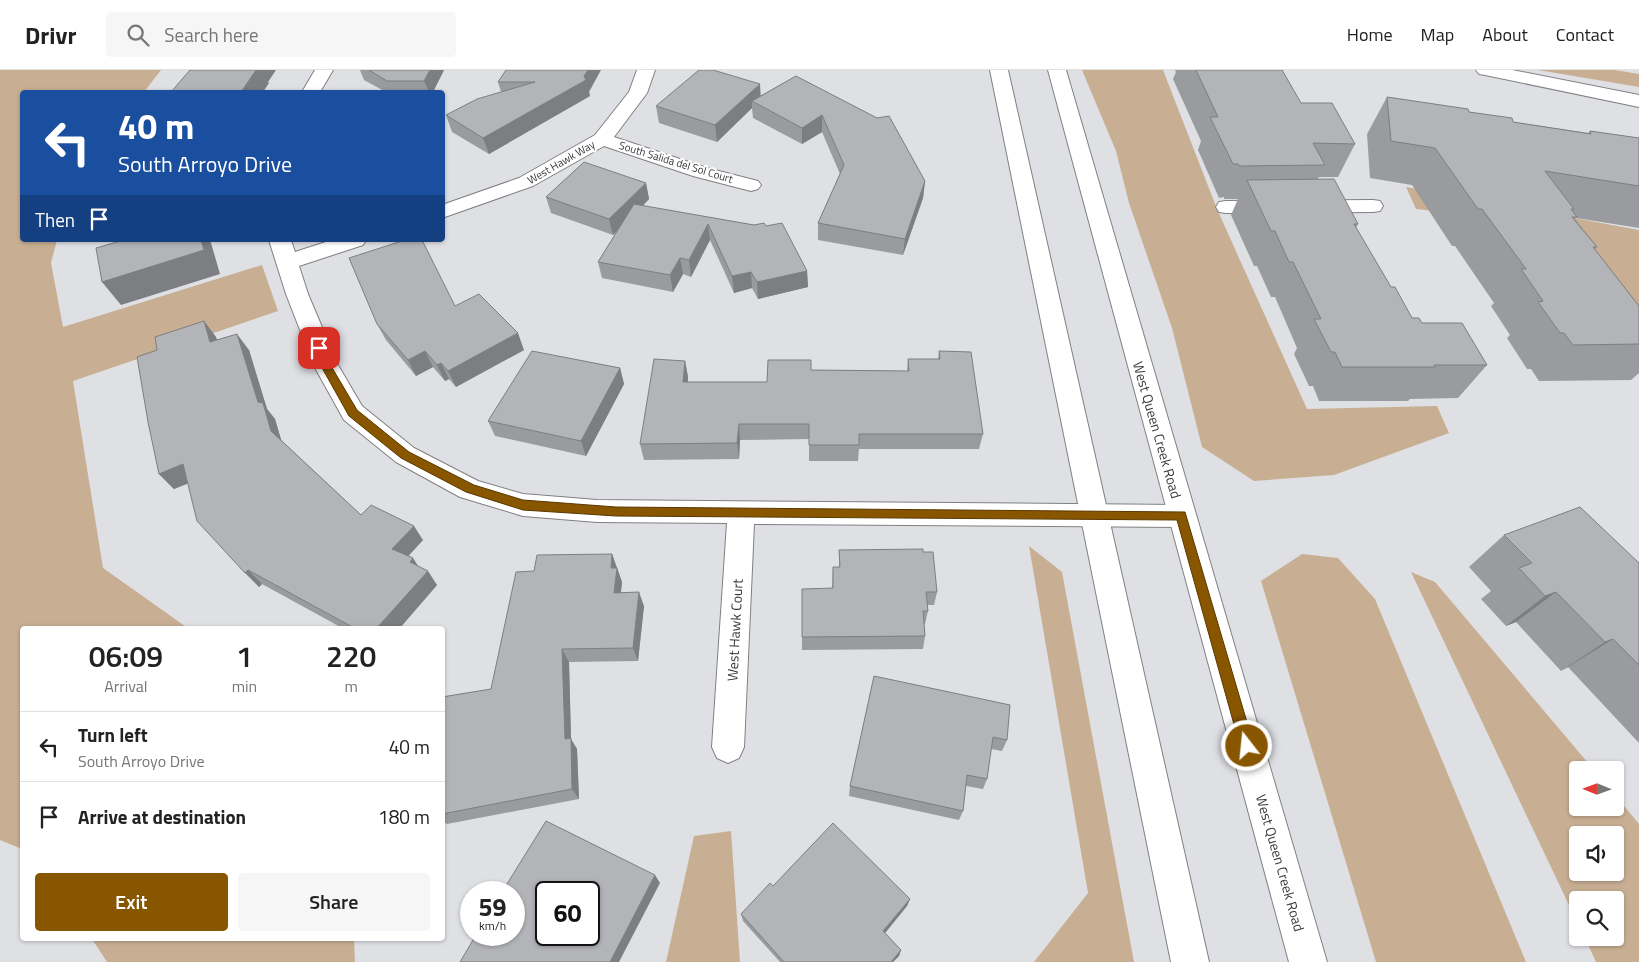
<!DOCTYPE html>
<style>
body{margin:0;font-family:"Titillium Web",sans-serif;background:#f6f6f6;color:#222;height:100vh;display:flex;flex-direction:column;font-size:19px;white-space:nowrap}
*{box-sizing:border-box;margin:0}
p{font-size:16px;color:#767676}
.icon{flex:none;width:28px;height:28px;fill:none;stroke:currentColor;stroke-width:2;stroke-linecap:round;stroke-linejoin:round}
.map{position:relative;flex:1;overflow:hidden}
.details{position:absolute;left:20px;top:556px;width:425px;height:315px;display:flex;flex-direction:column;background:#fff;border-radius:5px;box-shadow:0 1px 4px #0004}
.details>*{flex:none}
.guide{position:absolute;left:20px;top:20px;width:425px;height:152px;border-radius:5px;box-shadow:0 1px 4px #0004;background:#1a4fa0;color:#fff;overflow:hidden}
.needle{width:32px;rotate:271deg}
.controls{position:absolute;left:1569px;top:691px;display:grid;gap:10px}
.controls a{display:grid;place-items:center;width:55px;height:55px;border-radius:5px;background:#fff;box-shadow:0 1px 4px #0004;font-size:25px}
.speed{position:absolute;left:460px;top:811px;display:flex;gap:10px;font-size:25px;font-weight:700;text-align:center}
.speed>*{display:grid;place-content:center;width:65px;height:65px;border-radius:50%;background:#fff;box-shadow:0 1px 4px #0004;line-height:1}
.speed small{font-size:12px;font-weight:400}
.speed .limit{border:2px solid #111;border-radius:8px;background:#fff;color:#111}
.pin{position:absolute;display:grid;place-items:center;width:42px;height:42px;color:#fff;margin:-21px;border-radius:10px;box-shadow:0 2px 8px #0006}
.me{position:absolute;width:55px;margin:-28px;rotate:344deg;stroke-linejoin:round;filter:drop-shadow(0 0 4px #0008)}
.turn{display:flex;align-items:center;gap:18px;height:105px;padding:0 15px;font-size:22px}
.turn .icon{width:65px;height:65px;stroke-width:2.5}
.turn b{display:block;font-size:35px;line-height:42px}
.then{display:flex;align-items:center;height:48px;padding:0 15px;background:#0003;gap:10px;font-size:19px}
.eta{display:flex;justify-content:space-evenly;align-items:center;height:85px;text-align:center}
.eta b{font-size:30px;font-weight:600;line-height:35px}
.action{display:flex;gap:10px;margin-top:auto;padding:10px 15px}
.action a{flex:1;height:58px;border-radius:5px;background:#895600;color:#fff;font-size:20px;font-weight:600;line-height:58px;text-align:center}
.action a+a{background:#f6f6f6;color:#222}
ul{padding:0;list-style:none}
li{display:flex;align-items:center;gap:15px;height:70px;padding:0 15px;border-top:1px solid #e0e0e0}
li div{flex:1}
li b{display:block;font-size:19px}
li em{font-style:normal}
header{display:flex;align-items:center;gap:30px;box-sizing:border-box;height:70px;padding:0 25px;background:#fff;border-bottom:1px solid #e0e0e0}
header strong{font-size:24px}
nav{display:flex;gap:28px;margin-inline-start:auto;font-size:18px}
.search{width:350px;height:45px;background:#f6f6f6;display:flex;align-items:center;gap:12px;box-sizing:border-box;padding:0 18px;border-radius:5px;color:#767676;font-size:19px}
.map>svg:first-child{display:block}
.green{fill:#c8af93;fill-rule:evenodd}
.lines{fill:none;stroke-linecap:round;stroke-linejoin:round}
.minor-casing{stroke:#808084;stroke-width:2}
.major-casing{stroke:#808084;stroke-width:2}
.minor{fill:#fff;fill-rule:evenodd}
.major{fill:#fff;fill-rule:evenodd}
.wall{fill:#9a9b9e}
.shaded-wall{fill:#7d7e81}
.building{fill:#b3b4b8;stroke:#7d7e81;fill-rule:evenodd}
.route{fill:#895600;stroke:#593800}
.labels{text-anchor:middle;stroke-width:4;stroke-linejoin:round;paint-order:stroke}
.far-street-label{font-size:11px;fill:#363738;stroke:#fff}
.street-label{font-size:14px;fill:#363738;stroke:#fff}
</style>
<header>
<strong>Drivr</strong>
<div class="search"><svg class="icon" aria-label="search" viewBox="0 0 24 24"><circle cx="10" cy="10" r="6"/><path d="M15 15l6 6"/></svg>Search here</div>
<nav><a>Home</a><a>Map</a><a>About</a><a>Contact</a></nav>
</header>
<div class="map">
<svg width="1639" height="892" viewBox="0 0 1639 892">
<rect width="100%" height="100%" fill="#dfe0e4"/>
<!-- green -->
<g class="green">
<path d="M0,0H161L144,22H22V170H57L51,193L63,257L262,195L278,241L73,311L103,498L189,559H22V779L0,770Z"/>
<path d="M1082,0H1163L1217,139L1307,339L1437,336L1449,363L1334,405L1254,411L1202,377L1172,258L1129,133L1116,81Z"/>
<path d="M1538,0H1615L1639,4V17Z"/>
<path d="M1406,117L1639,160V299L1544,153L1416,139Z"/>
<path d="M1029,476L1062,502L1134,892H1034L1088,823Z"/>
<path d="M1302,484L1338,488L1375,529L1526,892H1376L1261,511Z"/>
<path d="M1411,502L1435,512L1594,700H1578V738H1615V725L1639,754V892H1596L1585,868H1615V830H1578L1577,852ZM1578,765H1615V802H1578Z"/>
<path d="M731,761L740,892H666L694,766Z"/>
<path d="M92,869H354L355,892H107Z"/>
</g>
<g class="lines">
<defs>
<g id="minor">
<path d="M315,0H333L320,22H302Z"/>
<path d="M637,0H655L647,23L614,67L707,98L758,111L761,115L758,119L751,121L693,106L604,76L533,116L442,148V135L519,108L595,65L629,22Z"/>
<path d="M1476,0H1512L1639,25V37L1485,5L1479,4Z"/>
<path d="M1373,130L1380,131L1383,136L1380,141L1373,142L1226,143L1219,142L1216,137L1219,132L1226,131Z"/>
<path d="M269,170H291L295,182L332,170H366L363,175L299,196L308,224L338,295L362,336L414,378L478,411L523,424L597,430L1181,435L1191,438L1195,446L1191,454L1181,457L754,454L744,677L739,688L728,693L717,688L712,677L727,453L597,452L523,446L460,427L396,392L344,350L314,296L286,224Z"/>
</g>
<g id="major">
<path d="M990,0H1008L1209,892H1171Z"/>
<path d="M1048,0H1066L1327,892H1289Z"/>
</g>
</defs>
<!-- minor casing -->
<use href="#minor" class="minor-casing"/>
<!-- major casing -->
<use href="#major" class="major-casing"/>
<!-- minor -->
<use href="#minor" class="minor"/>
<!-- major -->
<use href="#major" class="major"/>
</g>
<!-- wall -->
<g class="wall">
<path d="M360,0H444L433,22H386L364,10Z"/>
<path d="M506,0L589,22L590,26L489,84L452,62L446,45L501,22L498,12Z"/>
<path d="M1175,0H1282L1301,33L1355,74L1338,107H1319L1318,109L1358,154L1356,158L1391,217L1412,248L1487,295L1458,328L1410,329L1408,331H1319L1313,316H1309L1294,284L1297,278L1275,227H1271L1257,196H1254L1231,145L1238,129H1224V127L1219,128L1198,80L1201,71L1173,9L1176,2Z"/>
<path d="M796,6L925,111L923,128L903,185L818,170V153L840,104L822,62L802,74L753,48L752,38L717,72L659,53L656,36L760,14V26Z"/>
<path d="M1387,27L1469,42L1513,52L1588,63L1590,61L1639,68V158L1576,148L1575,149L1597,177L1595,180L1639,236V303L1631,310L1539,311L1531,299H1527L1507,268L1510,265L1491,236L1494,233L1455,176H1452L1412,115L1370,108L1367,64Z"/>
<path d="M646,113L649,129L643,136L754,155L766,156L807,201L808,217L758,229L752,218L734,223L710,170L691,207L683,204L673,222L602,208L598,192L617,161L613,165L551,143L546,127Z"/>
<path d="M455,236L524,280L456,317L449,309L445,311L433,297L416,306L386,270L377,254Z"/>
<path d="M204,251L216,267L217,270L249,280L267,339L275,349L281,370L361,445L423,470L408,486L437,515L399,559H344L262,514L259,517L188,413L174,419L159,404L157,280Z"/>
<path d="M939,281L983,364L979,379H859L858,391H809V369L740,370L739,389L644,390L640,374L685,291L688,307V312H767L811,300L907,301L908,289H938Z"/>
<path d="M620,298L624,314L586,386L495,366L488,351Z"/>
<path d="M1504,465L1639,493V673L1568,597L1561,601L1516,552L1506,556L1481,529L1491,521L1469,497Z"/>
<path d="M839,480L923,482L937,522L934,535H928V541L925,554H924L925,566L923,579L802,580V567L832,518L833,497H839Z"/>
<path d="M612,484L622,512L621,523L644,536L638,591L569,592L571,669L577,679L579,729L447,754L442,751V627L491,619L534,501Z"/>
<path d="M874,606L1007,670L1002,681L991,679L987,709L983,719L966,716L963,741L959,750L849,726L850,716Z"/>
<path d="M773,816L910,829L907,836L885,863L901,880L899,886L893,892H780L743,851L741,844Z"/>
</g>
<!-- shaded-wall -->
<g class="shaded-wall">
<path d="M256,0H276L268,12L269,13L263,22H241Z"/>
<path d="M430,0H444L433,22H429L424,11Z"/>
<path d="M588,0H601L589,22L590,26L489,84L483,68Z"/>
<path d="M760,14L761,31H752V38L717,72L715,55Z"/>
<path d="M822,45V62L802,74V58Z"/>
<path d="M925,111L923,128L903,185L905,169Z"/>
<path d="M646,113L649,129L613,165L609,149Z"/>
<path d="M708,154L710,170L691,207L689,190Z"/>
<path d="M201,170H209L211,173L220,204L121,235L102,212Z"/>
<path d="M680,188L683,204L673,222L670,205Z"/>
<path d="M807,201L808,217L758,229L757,212Z"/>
<path d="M751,202L752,218L734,223L732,206Z"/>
<path d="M204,251L216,267L222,289L210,272Z"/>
<path d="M518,263L524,280L456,317L448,301Z"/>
<path d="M237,264L249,280L267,339L275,349L283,376L271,361L258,332Z"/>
<path d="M425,281L433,297L416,306L408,290Z"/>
<path d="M685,291L688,307L686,328L683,312Z"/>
<path d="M441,293L449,309L445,311L437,295Z"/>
<path d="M620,298L624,314L586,386L581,371Z"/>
<path d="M739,354L740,370L739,389L737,373Z"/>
<path d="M183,394L197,410L174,419L159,404Z"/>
<path d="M414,456L423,470L402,493L392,479Z"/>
<path d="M612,484L622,512L619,536L614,523L611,498Z"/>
<path d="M413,488L422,502L410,492Z"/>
<path d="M248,500L262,514L259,517L245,503Z"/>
<path d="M428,501L437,515L399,559H376Z"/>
<path d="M639,522L644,536L638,591L633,578Z"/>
<path d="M1556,522L1516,552L1506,556L1545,526Z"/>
<path d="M1613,569L1568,597L1561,601L1605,572Z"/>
<path d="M562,579L569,592L571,669L577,679L579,729L572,719L565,669Z"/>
<path d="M655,805L660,813L619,892H610Z"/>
<path d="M910,829L907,836L881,868L883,861Z"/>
<path d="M901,880L899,886L893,892H891Z"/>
</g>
<!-- building -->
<g class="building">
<path d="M190,0H256L241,22H171Z"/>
<path d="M369,0H430L424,11H387Z"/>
<path d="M506,0H588L584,6L586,10L483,68L446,45L477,29L535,12H498Z"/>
<path d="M699,0H713L760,14L715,55L656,36Z"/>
<path d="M1196,0H1282L1301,33H1332L1355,74L1313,73L1325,95L1239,96L1238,94H1233L1210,47H1218Z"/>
<path d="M796,6L877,48L889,46L925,111L905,169L818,153L844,95L822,45L802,58L752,31Z"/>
<path d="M1387,27L1468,39L1469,42L1512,48L1513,52L1591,64L1590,61L1639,68V116L1545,101L1574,139H1571L1577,147H1572L1597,177H1593L1639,236V274L1573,275L1564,263H1560L1538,232L1543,231L1521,199H1526L1482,139H1478L1435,78L1391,71Z"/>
<path d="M584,92L646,113L609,149L546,127Z"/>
<path d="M1334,109L1358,154H1354L1391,217H1395L1412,248H1419L1422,253H1462L1487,295H1434L1435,297H1342L1335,282H1331L1314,249H1321L1293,192H1289L1275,161H1271L1247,110Z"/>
<path d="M634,134L754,155L764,153L766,156L782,153L807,201L757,212L751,202L732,206L708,154L689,190L680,188L670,205L598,192Z"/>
<path d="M124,170H201L204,180L102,212L96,178Z"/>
<path d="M405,170H422L455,236L479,224L518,263L448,301L441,293L437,295L425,281L408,290L377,254L349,188Z"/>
<path d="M204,251L210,272L237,264L258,332L263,333L271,361L361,445L371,435L414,456L392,479L413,488L410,492L428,501L376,559H356L248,500L245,503L197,451L183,394L159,404L148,352L137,287L157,280L155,267Z"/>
<path d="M532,281L620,298L581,371L488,351Z"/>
<path d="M939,281L971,282L983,364H859V375H809V354H739L737,373L640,374L654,289L685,291L683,312H767L768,290H811V300L909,301L908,289H940Z"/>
<path d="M1580,437L1639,493V595L1613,569L1605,572L1556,522L1545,526L1519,498L1532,493L1504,465Z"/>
<path d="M923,479V482H933L937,522H926L928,541H923L925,566L802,567V519L833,518V497H840L839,480Z"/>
<path d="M612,484L611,498H617L614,523L639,522L633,578L562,579L565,669L571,668L572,719L442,744V627L491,619L516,502L534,501L537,485Z"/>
<path d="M874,606L1010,635L1007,670L993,667L987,709L967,705L963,741L850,716Z"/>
<path d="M546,751L655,805L610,892H460L476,865H514V822H502ZM546,822H589V865H546Z"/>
<path d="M833,753L910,829L883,861L901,880L891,892H784L741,844L770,813L773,816Z"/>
</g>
<!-- route -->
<path class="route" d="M319,275L324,278L331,296L357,340L409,382L474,415L523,430L616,437L1185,442L1254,676L1252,681L1247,683L1242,681L1240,676L1177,450L616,446L523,440L466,422L401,388L349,346L321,296L314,278Z"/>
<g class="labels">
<!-- far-street labels -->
<g class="far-street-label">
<text transform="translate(561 92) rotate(-30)" y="4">West Hawk Way</text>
<text transform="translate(676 92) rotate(17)" y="4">South Salida del Sol Court</text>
</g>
<!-- street labels -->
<g class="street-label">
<text transform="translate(1157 360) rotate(74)" y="5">West Queen Creek Road</text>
<text transform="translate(735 560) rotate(-87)" y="5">West Hawk Court</text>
<text transform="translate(1280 793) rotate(74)" y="5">West Queen Creek Road</text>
</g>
</g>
</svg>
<div class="controls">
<a><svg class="needle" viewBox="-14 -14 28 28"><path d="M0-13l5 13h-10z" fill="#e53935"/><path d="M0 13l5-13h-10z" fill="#767676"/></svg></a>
<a><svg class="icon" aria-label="sound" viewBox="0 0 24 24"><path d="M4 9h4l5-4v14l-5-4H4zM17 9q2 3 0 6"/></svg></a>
<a><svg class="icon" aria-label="search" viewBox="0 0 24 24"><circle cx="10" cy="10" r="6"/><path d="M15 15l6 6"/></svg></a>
</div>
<div class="speed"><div>59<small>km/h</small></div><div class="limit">60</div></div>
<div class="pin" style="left:319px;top:278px;background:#d93025"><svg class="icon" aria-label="arrive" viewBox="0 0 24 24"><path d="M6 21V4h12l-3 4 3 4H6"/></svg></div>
<svg class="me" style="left:1247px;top:676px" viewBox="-20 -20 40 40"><circle r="17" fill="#895600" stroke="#fff" stroke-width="3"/><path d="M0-11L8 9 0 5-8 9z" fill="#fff"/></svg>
<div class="guide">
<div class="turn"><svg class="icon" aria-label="left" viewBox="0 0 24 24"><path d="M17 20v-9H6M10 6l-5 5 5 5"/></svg><div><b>40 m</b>South Arroyo Drive</div></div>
<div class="then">Then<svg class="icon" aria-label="arrive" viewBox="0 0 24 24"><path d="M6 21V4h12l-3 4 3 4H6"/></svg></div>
</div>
<section class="details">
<div class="eta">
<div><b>06:09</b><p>Arrival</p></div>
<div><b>1</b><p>min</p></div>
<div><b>220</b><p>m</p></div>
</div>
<ul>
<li><svg class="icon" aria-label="left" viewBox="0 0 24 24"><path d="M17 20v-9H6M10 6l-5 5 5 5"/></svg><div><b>Turn left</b><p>South Arroyo Drive</p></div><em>40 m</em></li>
<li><svg class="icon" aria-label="arrive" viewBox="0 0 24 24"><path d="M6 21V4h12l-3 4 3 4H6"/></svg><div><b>Arrive at destination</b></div><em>180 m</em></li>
</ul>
<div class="action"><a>Exit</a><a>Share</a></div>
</section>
</div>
